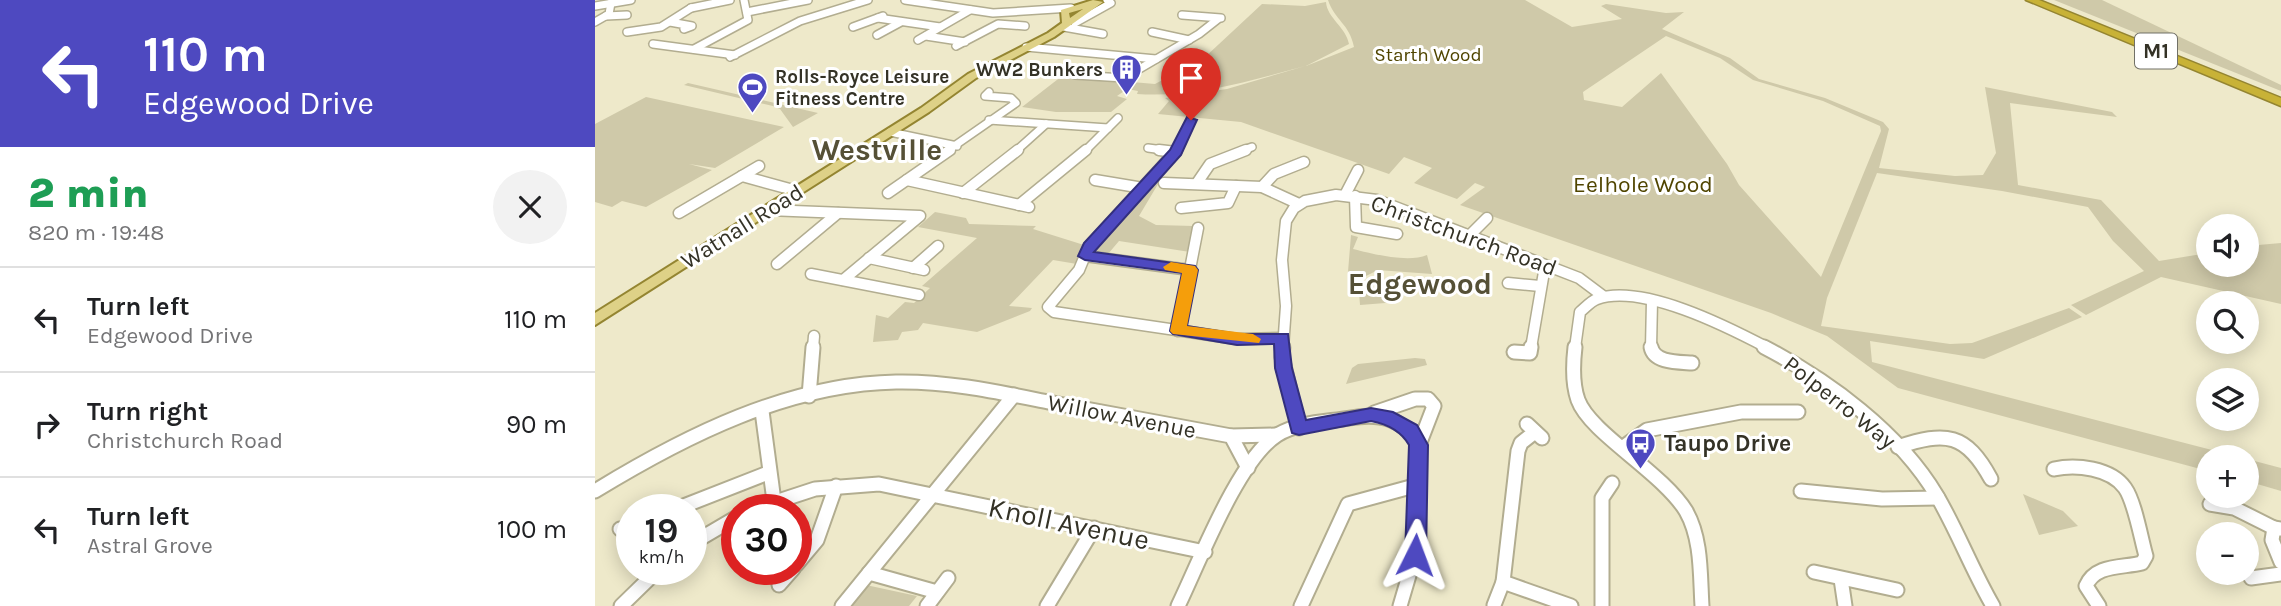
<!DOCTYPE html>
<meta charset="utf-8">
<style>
body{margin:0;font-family:Karla,sans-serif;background:#f2f2f2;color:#202124;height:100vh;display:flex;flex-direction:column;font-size:26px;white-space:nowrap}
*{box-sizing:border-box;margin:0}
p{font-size:23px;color:#757577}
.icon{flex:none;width:38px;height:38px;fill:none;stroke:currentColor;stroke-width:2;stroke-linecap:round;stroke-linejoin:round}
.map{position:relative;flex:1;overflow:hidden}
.side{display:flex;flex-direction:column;background:#fff;width:595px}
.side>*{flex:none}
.top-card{background:#4e49c0;color:#fff;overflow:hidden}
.tools{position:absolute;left:1601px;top:214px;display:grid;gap:14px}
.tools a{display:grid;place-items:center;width:63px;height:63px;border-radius:50%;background:#fff;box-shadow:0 4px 18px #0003;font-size:35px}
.speed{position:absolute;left:21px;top:494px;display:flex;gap:14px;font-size:35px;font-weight:700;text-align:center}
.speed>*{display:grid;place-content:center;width:91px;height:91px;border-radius:50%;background:#fff;box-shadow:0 4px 18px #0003;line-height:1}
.speed small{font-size:18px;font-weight:400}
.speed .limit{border:10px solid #d22;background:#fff;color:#111}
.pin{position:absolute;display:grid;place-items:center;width:60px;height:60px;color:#fff;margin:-72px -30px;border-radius:50% 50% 50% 0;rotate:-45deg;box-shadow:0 0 7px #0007}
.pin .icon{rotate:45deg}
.me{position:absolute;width:77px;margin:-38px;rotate:3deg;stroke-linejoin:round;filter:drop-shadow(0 0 5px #0008)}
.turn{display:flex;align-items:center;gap:24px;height:147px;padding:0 28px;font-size:32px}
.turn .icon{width:91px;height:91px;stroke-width:2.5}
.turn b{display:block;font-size:49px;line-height:60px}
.round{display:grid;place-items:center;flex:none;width:74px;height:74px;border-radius:37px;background:#f2f2f2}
.head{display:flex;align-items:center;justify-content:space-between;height:119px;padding:0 28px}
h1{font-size:42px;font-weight:800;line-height:52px;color:#1e9e55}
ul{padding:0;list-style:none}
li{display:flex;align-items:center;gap:21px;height:105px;padding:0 28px;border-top:2px solid #e0e0e0}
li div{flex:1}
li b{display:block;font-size:26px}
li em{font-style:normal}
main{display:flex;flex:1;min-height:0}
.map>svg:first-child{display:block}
.green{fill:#cfc9a9;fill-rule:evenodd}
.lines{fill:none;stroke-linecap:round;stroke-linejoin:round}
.minor-far2-casing{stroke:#b2ad90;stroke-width:10}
.minor-far1-casing{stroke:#b2ad90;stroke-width:13}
.minor-casing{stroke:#b2ad90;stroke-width:17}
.major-casing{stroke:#948531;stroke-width:4}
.highway-casing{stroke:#948531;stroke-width:3}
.minor-far2{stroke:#fff;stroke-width:7}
.minor-far1{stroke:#fff;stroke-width:10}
.minor{stroke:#fff;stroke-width:13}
.major{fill:#ded187;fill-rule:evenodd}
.highway{fill:#c8b237;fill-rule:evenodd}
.route{fill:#4e49c0;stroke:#332f7d;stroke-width:2}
.slow{fill:#f59e0b}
.labels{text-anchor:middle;stroke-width:6;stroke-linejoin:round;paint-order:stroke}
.far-park-label{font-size:19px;fill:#504500;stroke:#fff}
.far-poi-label{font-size:19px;font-weight:bold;fill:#343226;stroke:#fff;text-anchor:end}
.shield{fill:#fff;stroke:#717067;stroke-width:2}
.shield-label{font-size:21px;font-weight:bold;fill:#343226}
.park-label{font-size:23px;fill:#504500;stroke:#fff}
.street-label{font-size:23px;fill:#343226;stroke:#fff}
.poi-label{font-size:23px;font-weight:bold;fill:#343226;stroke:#fff;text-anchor:start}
.near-street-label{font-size:28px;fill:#343226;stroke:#fff}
.district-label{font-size:30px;font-weight:bold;fill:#555036;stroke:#fff}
</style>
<main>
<section class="side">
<div class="top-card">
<div class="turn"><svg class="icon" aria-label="left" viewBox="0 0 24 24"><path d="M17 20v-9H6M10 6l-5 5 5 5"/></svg><div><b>110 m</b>Edgewood Drive</div></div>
</div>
<div class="head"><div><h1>2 min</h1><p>820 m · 19:48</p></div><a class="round"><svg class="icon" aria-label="close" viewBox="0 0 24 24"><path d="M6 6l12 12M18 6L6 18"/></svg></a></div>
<ul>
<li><svg class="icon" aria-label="left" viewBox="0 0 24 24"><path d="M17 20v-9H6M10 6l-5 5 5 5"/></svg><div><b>Turn left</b><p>Edgewood Drive</p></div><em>110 m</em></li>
<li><svg class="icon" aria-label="right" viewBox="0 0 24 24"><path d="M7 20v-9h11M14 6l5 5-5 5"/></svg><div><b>Turn right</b><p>Christchurch Road</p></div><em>90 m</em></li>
<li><svg class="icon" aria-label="left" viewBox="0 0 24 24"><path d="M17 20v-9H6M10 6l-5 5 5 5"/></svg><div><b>Turn left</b><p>Astral Grove</p></div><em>100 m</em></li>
</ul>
</section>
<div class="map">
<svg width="1686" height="606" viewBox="0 0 1686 606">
<rect width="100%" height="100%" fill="#eee9ca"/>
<!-- green -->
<g class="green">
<path d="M733,0H930L977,27L1027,19L1006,6L1011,4L1071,13L1089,12L1067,29L1135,58L1164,79L1230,98L1288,122L1294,129L1284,168L1360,176L1388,175L1401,153L1390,87L1517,112L1522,117L1415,103L1423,185L1506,200L1564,261L1613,253L1614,264H1652V246L1686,243V304L1566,277L1491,315L1476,305L1549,271L1518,241L1493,207L1407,191L1282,173L1232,298L1226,326L1355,344L1377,343L1474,308L1487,317L1389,359L1275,341L1277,362L1644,457H1614L1613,471L1303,388L1232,336L1176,313L865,205L890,187L880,183L862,199L819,183L837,168L809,157L794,174L646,122L563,114L574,101L570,98L632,89L710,66C655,81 599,98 542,94L543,91L532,89L522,96L532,99L516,112H461L427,107L467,76L560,84L609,58L667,4L710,6L731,2C732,18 751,27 754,44L711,66L759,47C754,23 740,21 733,0ZM1071,36L1125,58L1158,80L1228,101L1285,126L1286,131L1226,277L1144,185L1132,164L1066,73L1027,107L989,100L988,92Z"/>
<path d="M1459,0H1507L1686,85V91Z"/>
<path d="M93,83L223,113L198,127L185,109L178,106L89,85Z"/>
<path d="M51,97L189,127L120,168L94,164L117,170L51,207L27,201L17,207L0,202V124Z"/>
<path d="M569,168L572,169L544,216L561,225L599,226L595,252L524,241L513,254L496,251Z"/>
<path d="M340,212L371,218L374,224L441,226L438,229L489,245L482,264L458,260L414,306L437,308L435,311L382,332L328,323L323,330L307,332L303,340L278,342L281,315L293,318L310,302L319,303L335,288L327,286L382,238L323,227Z"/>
<path d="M756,235L763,237L758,249C778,254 813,263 832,255L837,274L783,270L759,282L753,272Z"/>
<path d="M801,289L803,302L765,305L764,292Z"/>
<path d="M820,358L830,359L832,365L751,384L757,368L763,364Z"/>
<path d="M1652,459L1686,468V491L1652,481Z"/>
<path d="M1428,494L1468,511L1483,526L1444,535Z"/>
<path d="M271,585L322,596L314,606H254Z"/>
</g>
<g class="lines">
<defs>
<g id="minor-far2">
<path d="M310,0L398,13L476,8"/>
<path d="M0,6L36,0"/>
<path d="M96,8L135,0"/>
<path d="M152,12L213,0"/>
<path d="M587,15L626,18"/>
<path d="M11,16L32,15"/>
<path d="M283,18L345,27"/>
<path d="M0,22L14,14L16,3"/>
<path d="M75,22L97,26L89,29"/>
<path d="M480,23L516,3L512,0"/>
<path d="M258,27L288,16"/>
<path d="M469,27L508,34"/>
<path d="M32,32L66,27L96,8"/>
<path d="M557,32L594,40"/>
<path d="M282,35L306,22"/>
<path d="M331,36L370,42"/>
<path d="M323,40L375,10"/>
<path d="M58,44L140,55"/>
<path d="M361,46L403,24L430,26"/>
<path d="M431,47L561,59"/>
<path d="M99,49L153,20L149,0"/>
<path d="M135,57L205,21L273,0"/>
<path d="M480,75L529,78L604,34L623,19"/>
<path d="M394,120L513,128"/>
<path d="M295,132L362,146"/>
<path d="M553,148L576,151"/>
<path d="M352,151L421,103L416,98L390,96L394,92"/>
<path d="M421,151L451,124"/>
<path d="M490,151L523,118"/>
<path d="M581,151L596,120"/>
<path d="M646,151L657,147"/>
</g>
<g id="minor-far1">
<path d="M564,150L581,152"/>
<path d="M582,150L494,246L484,270L453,307L459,312L642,339L687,338"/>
<path d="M147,176L202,191"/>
<path d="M312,180L434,207"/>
<path d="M500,180L548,188"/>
<path d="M569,183L667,187L704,204"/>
<path d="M602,183L615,164L651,150"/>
<path d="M667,187L679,174L709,162"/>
<path d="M293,193L355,150"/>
<path d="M368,193L423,150"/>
<path d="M750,195L763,170"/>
<path d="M760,196L761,227L802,234"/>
<path d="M424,205L491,150"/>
<path d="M586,208L633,203L641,186"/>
<path d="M173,210L325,216L248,280"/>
<path d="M84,213L164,166"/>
<path d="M875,235L892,218"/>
<path d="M490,256L595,270"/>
<path d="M274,258L329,270"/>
<path d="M182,264L243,213"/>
<path d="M318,268L343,246"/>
<path d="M216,274L324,295"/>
<path d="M913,283L945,286"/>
<path d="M583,331L603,228"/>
<path d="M218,348L219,336"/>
<path d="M688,348L691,306L687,260L691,221L699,208L710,201L741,195L782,200L984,278L1008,296"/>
<path d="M936,348L950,266"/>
<path d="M980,348L985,312C990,308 996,301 1002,299C1047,283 1133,327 1173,348"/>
<path d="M1056,348L1057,301"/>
</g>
<g id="minor">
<path d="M688,347L687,357L704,428"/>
<path d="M980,347C978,364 977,383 983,400C995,433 1067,472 1091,511C1107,539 1105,575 1107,606"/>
<path d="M1056,347C1059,363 1083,362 1097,363"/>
<path d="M1169,347C1234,381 1304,432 1342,496C1363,532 1377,570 1398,606"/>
<path d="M919,352L935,353L936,347"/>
<path d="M214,396L218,347"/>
<path d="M167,411L179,501"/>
<path d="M779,413L820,399H833L839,406L824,445L820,555L805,606"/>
<path d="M932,424L947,438"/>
<path d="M636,436L681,435"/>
<path d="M1303,447C1351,431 1371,433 1396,479"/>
<path d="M1027,448L1052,430L1146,412H1203"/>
<path d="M1459,469C1481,464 1516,468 1530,488C1540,502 1546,539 1551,556L1547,563C1527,568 1500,564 1491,586L1504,606"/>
<path d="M0,491C90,436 193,384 301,382C353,381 403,392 453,402C514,413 575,425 636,436L653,468"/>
<path d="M1206,491L1287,499L1343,498"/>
<path d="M1615,504L1639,508L1679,528"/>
<path d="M81,509L173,473"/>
<path d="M159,509L220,489L284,484L610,552"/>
<path d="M25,529L37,532"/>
<path d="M1686,529L1679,528L1677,540L1686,562"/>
<path d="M96,544L142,517"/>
<path d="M201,565L222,540L241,486"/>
<path d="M1219,572L1302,590"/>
<path d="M274,573L342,592"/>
<path d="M1656,578L1686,574"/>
<path d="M1246,579L1250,606"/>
<path d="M908,582L976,606"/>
<path d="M184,585L198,569"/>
<path d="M899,605L908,582L923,451L926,443L940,432"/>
<path d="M26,606L64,569"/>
<path d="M247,606L419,395"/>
<path d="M332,606L353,578"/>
<path d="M452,606L499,528"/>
<path d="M583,606C604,563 643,460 682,435C703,422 732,422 755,418C785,413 808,418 824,445"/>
<path d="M706,606L753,504L823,485"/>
<path d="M1007,606V498L1017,483"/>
</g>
<path id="major" d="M498,0L508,2L459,37L381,78L334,112L0,325V313L326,108L373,74L453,33L467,23L466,10ZM488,9L475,18L474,13Z"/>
<path id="highway" d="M1431,0H1444L1686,98V106Z"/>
</defs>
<!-- minor-far2 casing -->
<use href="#minor-far2" class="minor-far2-casing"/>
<!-- minor-far1 casing -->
<use href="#minor-far1" class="minor-far1-casing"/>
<!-- minor casing -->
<use href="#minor" class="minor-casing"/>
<!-- major casing -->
<use href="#major" class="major-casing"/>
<!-- highway casing -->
<use href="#highway" class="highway-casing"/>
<!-- minor-far2 -->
<use href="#minor-far2" class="minor-far2"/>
<!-- minor-far1 -->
<use href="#minor-far1" class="minor-far1"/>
<!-- minor -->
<use href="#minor" class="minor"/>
<!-- major -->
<use href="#major" class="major"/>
<!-- highway -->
<use href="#highway" class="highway"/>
</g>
<!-- route -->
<path class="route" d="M592,117L602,120L586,155L499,252L600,266L603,270L592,326L642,334H693L697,368L711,420L776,408L798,412L822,425L833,445L831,555L828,561L820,564L813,561L810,555L814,445C806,431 792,424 776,421L704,435L697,433L680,368L679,344L642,345L578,334L575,331L587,273L490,260L483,256L489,243L575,150Z"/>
<!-- slow -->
<path class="slow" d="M576,262L600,266L603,270L592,326L658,334L666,339L664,343L578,334L575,331L587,273L570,270L568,267Z"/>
<!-- icons -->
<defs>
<symbol id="building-pin" viewBox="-11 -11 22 30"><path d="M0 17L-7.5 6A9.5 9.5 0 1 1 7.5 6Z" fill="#4e49c0" stroke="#fff"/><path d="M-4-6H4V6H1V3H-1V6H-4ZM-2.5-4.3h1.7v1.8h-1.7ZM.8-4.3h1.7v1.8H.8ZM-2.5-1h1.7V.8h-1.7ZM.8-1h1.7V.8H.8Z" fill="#fff"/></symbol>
<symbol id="stadium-pin" viewBox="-11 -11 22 30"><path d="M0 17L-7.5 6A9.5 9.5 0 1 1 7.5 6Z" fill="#4e49c0" stroke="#fff"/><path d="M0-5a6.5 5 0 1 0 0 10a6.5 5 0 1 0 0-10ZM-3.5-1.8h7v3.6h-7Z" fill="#fff"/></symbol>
<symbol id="bus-pin" viewBox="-11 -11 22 30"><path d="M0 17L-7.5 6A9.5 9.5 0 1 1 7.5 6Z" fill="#4e49c0" stroke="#fff"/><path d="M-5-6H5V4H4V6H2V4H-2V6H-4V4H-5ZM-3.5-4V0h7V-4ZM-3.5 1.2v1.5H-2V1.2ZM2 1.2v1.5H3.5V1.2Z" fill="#fff"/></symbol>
</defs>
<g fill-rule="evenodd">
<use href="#building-pin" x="514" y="52" width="35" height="47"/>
<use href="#stadium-pin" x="140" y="70" width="35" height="47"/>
<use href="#bus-pin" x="1028" y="426" width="35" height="47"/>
</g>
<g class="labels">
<!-- far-park labels -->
<g class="far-park-label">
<text x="833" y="61">Starth Wood</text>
</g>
<!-- far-poi labels -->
<g class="far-poi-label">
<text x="508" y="76">WW2 Bunkers</text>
<text x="180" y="83" text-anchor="start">Rolls-Royce Leisure<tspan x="180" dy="22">Fitness Centre</tspan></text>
</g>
<!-- shield labels -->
<rect class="shield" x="1540" y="33.5" width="42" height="35" rx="5"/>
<g class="shield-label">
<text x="1561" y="58">M1</text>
</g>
<!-- park labels -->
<g class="park-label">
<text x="1048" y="192">Eelhole Wood</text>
</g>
<!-- street labels -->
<g class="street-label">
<text transform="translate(147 226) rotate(-32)" y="8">Watnall Road</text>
<text transform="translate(869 235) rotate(20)" y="8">Christchurch Road</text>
<text transform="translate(1245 402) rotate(38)" y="8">Polperro Way</text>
<text transform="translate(527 416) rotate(11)" y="8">Willow Avenue</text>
</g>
<!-- poi labels -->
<g class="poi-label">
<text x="1069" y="451">Taupo Drive</text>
</g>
<!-- near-street labels -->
<g class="near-street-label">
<text transform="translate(474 523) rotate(12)" y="10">Knoll Avenue</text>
</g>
<!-- district labels -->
<g class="district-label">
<text x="282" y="160">Westville</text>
<text x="825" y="294">Edgewood</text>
</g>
</g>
</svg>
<div class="tools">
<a><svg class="icon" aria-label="sound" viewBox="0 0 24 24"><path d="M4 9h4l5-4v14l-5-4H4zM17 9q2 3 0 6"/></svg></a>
<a><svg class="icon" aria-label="search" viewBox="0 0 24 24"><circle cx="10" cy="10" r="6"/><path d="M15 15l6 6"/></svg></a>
<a><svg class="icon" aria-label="layers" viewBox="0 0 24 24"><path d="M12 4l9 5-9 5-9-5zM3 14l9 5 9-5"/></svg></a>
<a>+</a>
<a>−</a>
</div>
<div class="speed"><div>19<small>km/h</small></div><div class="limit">30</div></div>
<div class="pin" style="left:596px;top:120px;background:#d93025"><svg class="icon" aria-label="arrive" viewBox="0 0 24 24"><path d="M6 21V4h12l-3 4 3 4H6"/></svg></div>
<svg class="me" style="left:820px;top:555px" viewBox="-20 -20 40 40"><path d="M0-17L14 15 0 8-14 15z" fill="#4e49c0" stroke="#fff" stroke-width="4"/></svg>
</div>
</main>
